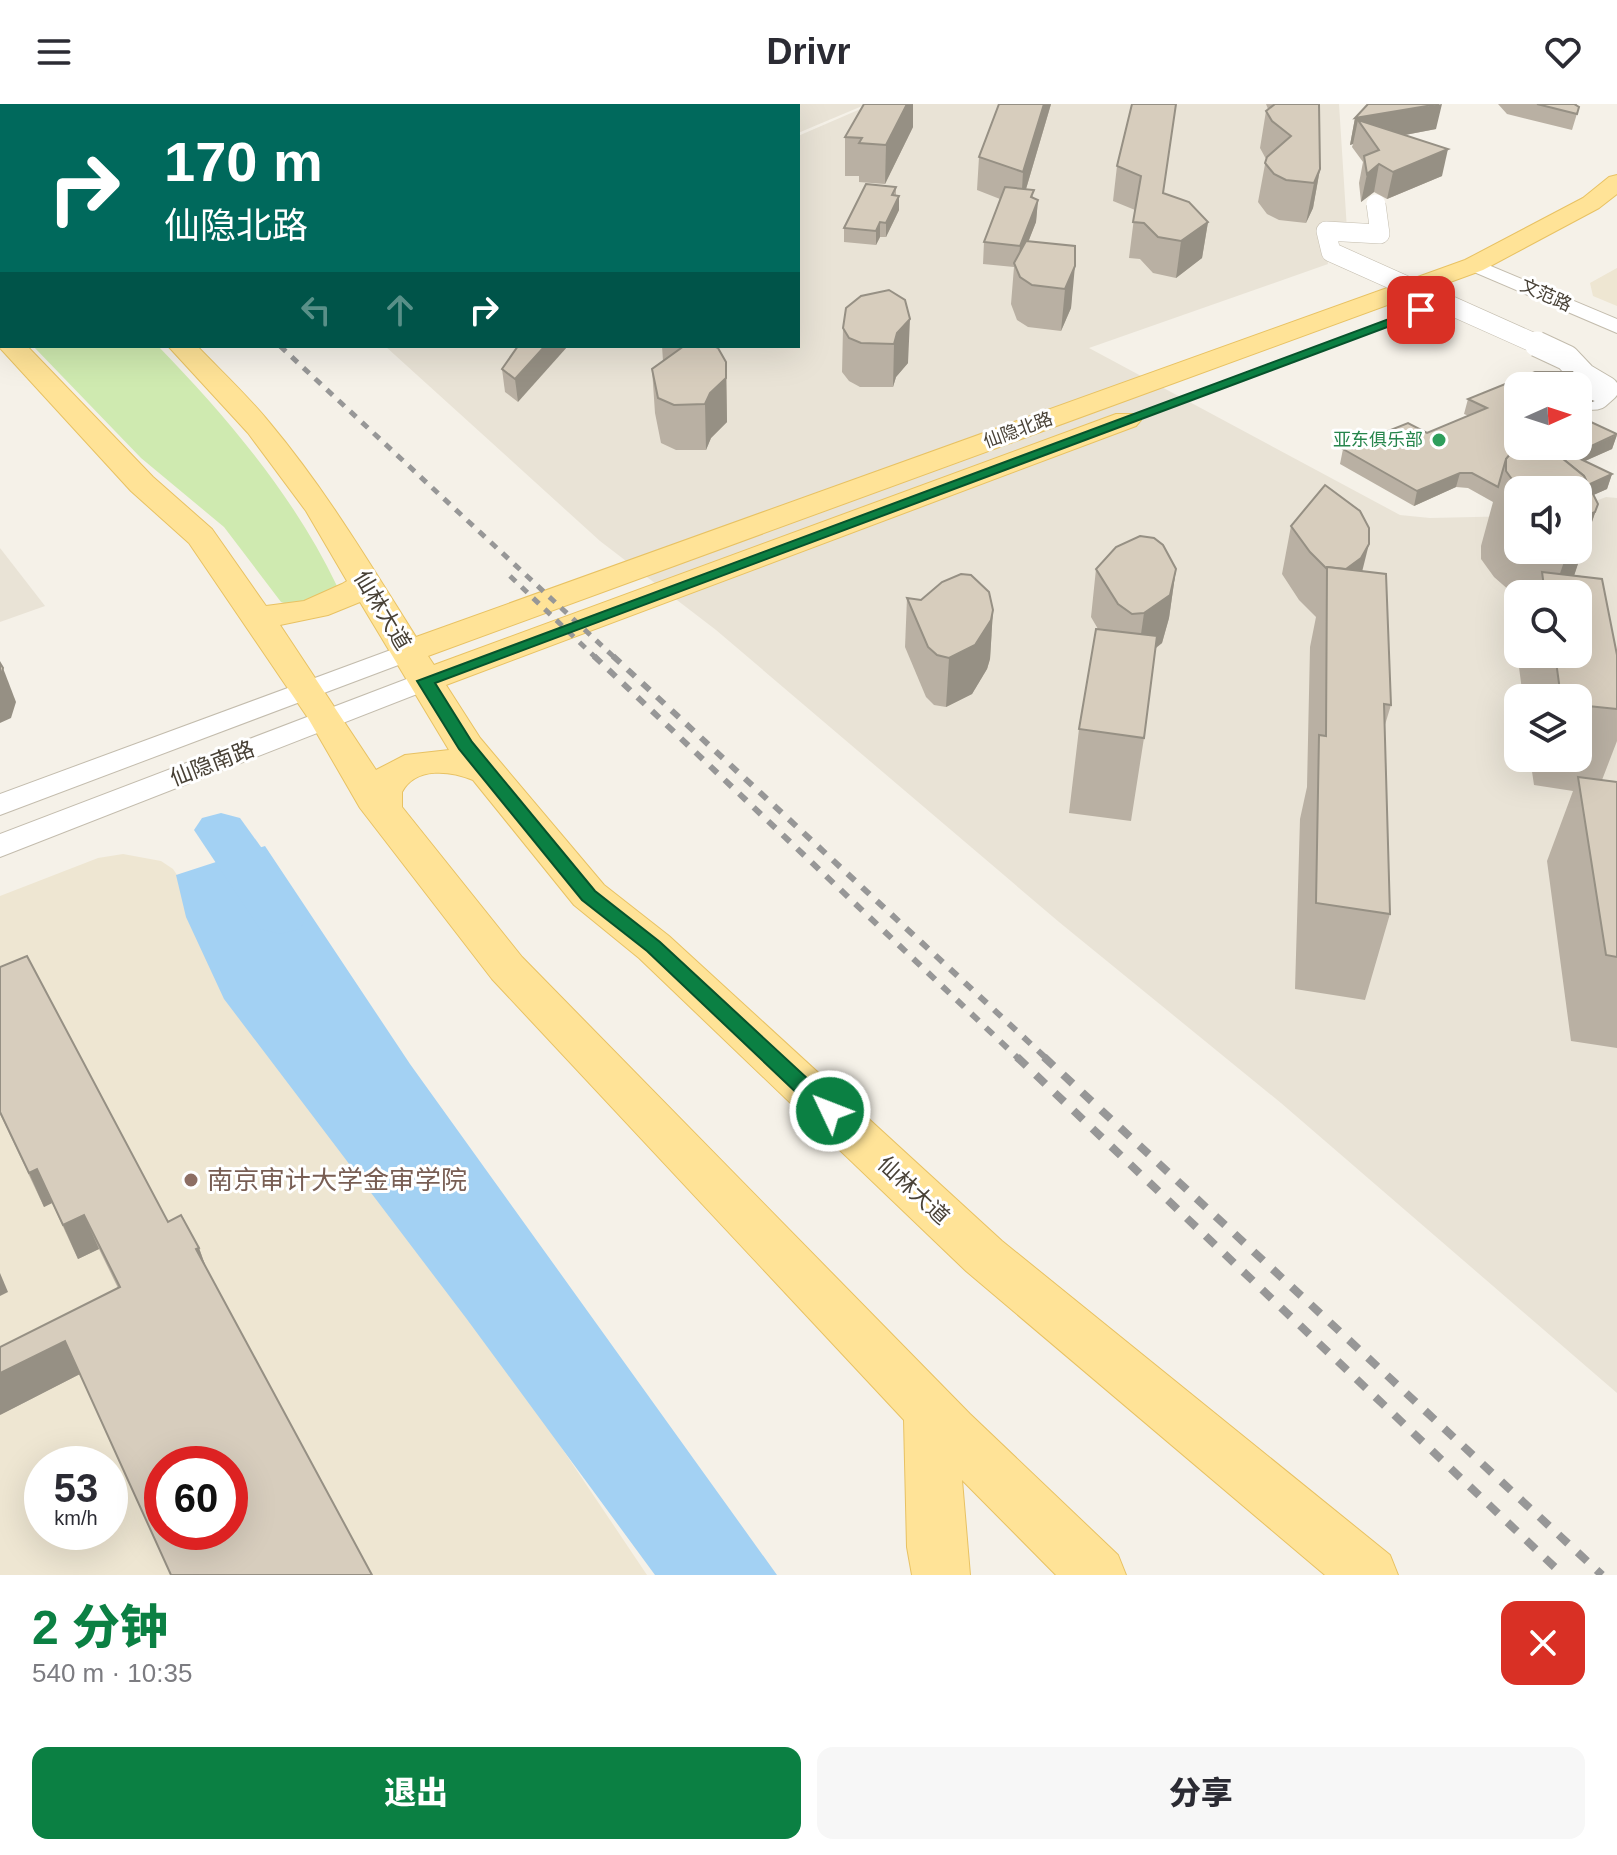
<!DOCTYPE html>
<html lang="zh">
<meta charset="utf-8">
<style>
body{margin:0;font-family:Arial,"Noto Sans SC",sans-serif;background:#f7f7f7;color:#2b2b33;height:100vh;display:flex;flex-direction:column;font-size:30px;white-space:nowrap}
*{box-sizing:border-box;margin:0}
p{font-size:26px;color:#7c7c81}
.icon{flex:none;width:44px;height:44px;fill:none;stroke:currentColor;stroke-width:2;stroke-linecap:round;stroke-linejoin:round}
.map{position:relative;height:1471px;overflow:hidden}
.details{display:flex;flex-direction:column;background:#fff;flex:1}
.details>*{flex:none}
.hud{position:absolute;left:0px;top:0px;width:800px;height:244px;box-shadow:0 8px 32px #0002;background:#00695c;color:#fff;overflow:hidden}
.needle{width:52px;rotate:87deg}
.tools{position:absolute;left:1504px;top:268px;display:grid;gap:16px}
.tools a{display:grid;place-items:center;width:88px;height:88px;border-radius:16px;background:#fff;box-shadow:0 8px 32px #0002;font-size:40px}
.speed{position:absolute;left:24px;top:1342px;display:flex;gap:16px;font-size:40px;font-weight:700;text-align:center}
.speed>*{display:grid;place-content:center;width:104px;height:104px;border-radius:50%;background:#fff;box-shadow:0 8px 32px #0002;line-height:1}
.speed small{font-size:20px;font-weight:400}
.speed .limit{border:12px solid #d22;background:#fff;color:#111}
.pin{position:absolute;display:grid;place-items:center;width:68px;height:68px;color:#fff;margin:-34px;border-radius:16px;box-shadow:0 4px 12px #0006}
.me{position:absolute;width:88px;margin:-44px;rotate:313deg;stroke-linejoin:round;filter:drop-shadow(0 0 6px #0008)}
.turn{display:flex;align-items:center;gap:28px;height:168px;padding:0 32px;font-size:36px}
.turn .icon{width:104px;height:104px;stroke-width:2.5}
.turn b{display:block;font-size:56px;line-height:68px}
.lanes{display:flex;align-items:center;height:76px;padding:0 32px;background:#0003;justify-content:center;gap:40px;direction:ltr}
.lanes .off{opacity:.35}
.round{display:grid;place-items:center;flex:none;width:84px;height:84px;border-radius:16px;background:#f7f7f7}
.overview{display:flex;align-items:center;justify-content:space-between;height:136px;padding:0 32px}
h1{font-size:48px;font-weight:800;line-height:60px;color:#0b8043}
.action{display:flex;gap:16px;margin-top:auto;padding:16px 32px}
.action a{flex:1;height:92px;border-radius:16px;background:#0b8043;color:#fff;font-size:32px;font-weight:800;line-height:92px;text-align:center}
.action a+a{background:#f7f7f7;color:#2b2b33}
header{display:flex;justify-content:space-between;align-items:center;height:104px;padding:0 32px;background:#fff;font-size:36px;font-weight:800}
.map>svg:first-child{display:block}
.residential{fill:#e9e3d6;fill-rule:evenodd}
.education{fill:#eee6d2;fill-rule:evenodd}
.green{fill:#cfeab0}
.water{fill:#a3d1f3}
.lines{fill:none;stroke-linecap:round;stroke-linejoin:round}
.river{fill:#a3d1f3;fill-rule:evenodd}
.minor-casing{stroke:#c3bcad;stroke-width:2}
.major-casing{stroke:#e8c263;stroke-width:2}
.minor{fill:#fff;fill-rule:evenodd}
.major{fill:#ffe397;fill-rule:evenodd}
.rail-far3{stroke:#979797;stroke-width:4;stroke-dasharray:6 6;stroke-linecap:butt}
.rail-far2{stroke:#979797;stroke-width:5;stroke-dasharray:8 8;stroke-linecap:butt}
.rail-far1{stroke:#979797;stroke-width:6;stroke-dasharray:10 10;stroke-linecap:butt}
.rail{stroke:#979797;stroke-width:8;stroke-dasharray:13 13;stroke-linecap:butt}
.minor-bridge-far1-casing{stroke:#c3bcad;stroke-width:20;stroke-linecap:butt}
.minor-bridge-casing{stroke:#c3bcad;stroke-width:27;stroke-linecap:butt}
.minor-bridge-far1{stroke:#fff;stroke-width:19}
.minor-bridge{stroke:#fff;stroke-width:25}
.wall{fill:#b9b0a3;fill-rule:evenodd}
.shaded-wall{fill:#969084}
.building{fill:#d7cdbd;stroke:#969084;stroke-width:2;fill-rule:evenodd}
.route{fill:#0b8043;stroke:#07532c;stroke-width:2}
.leisure-dot{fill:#2e9e5b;stroke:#fff;stroke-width:3}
.education-dot{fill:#8d6e63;stroke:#fff;stroke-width:3}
.labels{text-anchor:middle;stroke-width:6;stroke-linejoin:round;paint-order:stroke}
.far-street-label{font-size:18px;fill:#484136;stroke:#fff}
.far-leisure-label{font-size:18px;fill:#27864d;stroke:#fff;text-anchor:end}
.street-label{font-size:22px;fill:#484136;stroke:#fff}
.near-education-label{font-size:26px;fill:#785e54;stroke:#fff;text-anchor:start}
</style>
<header><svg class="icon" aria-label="menu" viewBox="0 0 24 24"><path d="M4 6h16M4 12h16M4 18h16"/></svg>Drivr<svg class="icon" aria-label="heart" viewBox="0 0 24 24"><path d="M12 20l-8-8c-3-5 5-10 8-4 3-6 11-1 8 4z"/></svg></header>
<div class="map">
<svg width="1617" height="1471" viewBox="0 0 1617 1471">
<rect width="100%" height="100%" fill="#f5f1e8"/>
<!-- residential -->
<g class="residential">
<path d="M300,0H867L798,29V2H294Z"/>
<path d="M872,0H1339L1347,126L1321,125L1328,160L1089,244L1400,411L1430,414L1518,412V446H1578V404L1606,393L1617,394V1289L1281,999L1059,818L716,526L600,437L385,242H798V32ZM1518,490H1578V550H1518ZM1518,594H1578V654H1518Z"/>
<path d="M0,444L45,502L0,518Z"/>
</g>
<!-- education -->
<g class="education">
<path d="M1617,164V202L1593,192L1590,179Z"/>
<path d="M123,750L161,757L173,765L647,1471H0V792L98,754ZM42,1360H110V1428H42ZM162,1360H230V1428H162Z"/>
</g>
<!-- green -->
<path class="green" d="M33,242H158C227,313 294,392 337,482L334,491L293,502L281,498L224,423L141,354Z"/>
<!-- water -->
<path class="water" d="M265,742L410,960L777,1471H655L466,1214L224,895L186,813L176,771Z"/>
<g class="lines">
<!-- river -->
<path class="river" d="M221,709L240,714L300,797L308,811L300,825L280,830L260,825L194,726L202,714Z"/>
<defs>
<g id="minor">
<path d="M1474,155L1617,215V229L1467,165L1464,161L1467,157Z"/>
<path d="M407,540L417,542L421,548L417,554L0,711V690Z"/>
<path d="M425,568L435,571L439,577L435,583L0,753V730Z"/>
</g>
<g id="major">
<path d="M1617,71V90L1599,104L1483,166L428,552L434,561L1116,310H1136L1141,316L1136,322L446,581L480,634L604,781L669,832L1002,1137L1390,1451L1398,1471H1325L966,1167L639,854L574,801L473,676C451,667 416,662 402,688V703L522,853L970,1310L1118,1451L1126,1471H1056L962,1376L970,1471H912L907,1443L904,1316L492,875L360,704L308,614L189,439L131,387L0,244L2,237V242H27L153,373L212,425L266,502L304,497L342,480L347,477L306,407L248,329L168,242H197C221,267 247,291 269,318C326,386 370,460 416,533L1465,156L1583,94L1609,73ZM360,498L449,646L405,651L376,666L280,521L328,511Z"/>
<rect x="0" y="85" width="2" height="16"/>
</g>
</defs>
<!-- minor casing -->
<use href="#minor" class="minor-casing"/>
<!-- major casing -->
<use href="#major" class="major-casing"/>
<!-- minor -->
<use href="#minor" class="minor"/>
<!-- major -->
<use href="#major" class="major"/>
<!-- rail-far3 -->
<path class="rail-far3" d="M19,0L22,2"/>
<!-- rail-far2 -->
<g class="rail-far2">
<path d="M280,242L615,554"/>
<path d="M510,472L596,554"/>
</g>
<!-- rail-far1 -->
<g class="rail-far1">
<path d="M594,552L1019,955"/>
<path d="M613,552L1047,955"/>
</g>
<!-- rail -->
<g class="rail">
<path d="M1017,953L1563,1471"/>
<path d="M1044,953L1602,1471"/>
</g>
<defs>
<path id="minor-bridge-far1" d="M1376,100L1380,130L1326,127L1331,148L1541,242"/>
<path id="minor-bridge" d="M1537,240L1567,254L1584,272L1606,285L1597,293L1578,294"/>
</defs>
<!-- minor-bridge-far1 casing -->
<use href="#minor-bridge-far1" class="minor-bridge-far1-casing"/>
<!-- minor-bridge casing -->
<use href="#minor-bridge" class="minor-bridge-casing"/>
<!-- minor-bridge-far1 -->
<use href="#minor-bridge-far1" class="minor-bridge-far1"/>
<!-- minor-bridge -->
<use href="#minor-bridge" class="minor-bridge"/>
</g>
<!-- wall -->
<g class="wall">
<path d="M999,0H1051L1026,85L1034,94L1038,96L1036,118L1028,138L1075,142L1071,204L1061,227L1028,223L1017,216L1011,200L1014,163L983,160L984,138L1000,95L977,86L979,53Z"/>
<path d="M1132,0L1164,89L1208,118L1202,154L1176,174L1153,169L1140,155L1129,154L1135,106L1113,97L1117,62Z"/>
<path d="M1266,0H1319L1320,65L1313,104L1306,119L1279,116L1267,110L1258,98L1266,55L1260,44L1266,7L1268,5Z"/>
<path d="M1498,0H1577V2L1579,3L1572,26L1507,10Z"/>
<path d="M1355,14L1436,25L1405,31L1442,72L1387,95L1374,88L1361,98L1359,79L1363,58L1352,43L1353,40L1350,41Z"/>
<path d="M913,23L885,80L859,78V72H845V33Z"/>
<path d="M896,83V91L899,106L886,133H880L876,141L844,138V124Z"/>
<path d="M861,192L908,259L896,273L893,283H860L849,277L842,268L843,224Z"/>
<path d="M518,242V298L505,288L502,265Z"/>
<path d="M662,242H717L726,258L727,318L711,334L706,346H676L661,339L655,309L652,265L663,257Z"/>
<path d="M1535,268H1572L1568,282H1518V342H1578V292L1592,297L1588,311L1582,314L1617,330L1612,345L1585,357L1612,370L1607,385L1593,391L1598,400L1574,471L1602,475L1617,551V637L1602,676L1617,678V944L1571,937L1547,757L1573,687L1534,681L1530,654H1578V594H1523L1517,548L1518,544V550H1578V490H1518V494L1494,473L1481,455V442L1493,398L1468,384L1456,383L1414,402L1340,360L1343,345L1408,319L1427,329L1469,312L1464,310L1468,295ZM1518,386H1578V446H1518Z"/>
<path d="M1291,422L1362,467L1391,601L1384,624L1390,810L1365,896L1295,885L1300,715L1307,683L1310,543L1316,513L1299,496L1282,470Z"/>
<path d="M1096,465H1176L1169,514L1162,539L1155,545L1144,634L1131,717L1069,709L1079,625L1098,525L1091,513Z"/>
<path d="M907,494L993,506L990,555L987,565L972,590L946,603L934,601L926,593L905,543Z"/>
<path d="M0,863L168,1118L199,1144L207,1166L80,1270L0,1311L118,1184L99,1145L78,1155L52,1099L44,1103L0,1010Z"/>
</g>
<!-- shaded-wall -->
<g class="shaded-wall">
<path d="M326,0H344L343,2H325Z"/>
<path d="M450,0H465L464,2H448Z"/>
<path d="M586,0H597L596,2H585Z"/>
<path d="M907,0H913V23L885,80L886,41Z"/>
<path d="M1044,0H1051L1021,102L1023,68Z"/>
<path d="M1442,0L1436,25L1373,37L1358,16L1353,40L1350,41L1355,14Z"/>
<path d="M1448,45L1442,72L1387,95L1393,68Z"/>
<path d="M1379,60L1374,88L1361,98L1367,70Z"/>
<path d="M1320,65L1313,104L1306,119L1314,79Z"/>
<path d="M899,92V106L886,133V119Z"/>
<path d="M1038,96L1036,118L1018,164L1020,142Z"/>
<path d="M880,118V133L876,141V127Z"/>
<path d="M1208,118L1202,154L1176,174L1181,137Z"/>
<path d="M1075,162L1071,204L1061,227L1065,185Z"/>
<path d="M910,215L908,259L896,273L893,283L894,240L897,229Z"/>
<path d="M545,242H568L518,298L515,275Z"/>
<path d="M726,258L727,318L711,334L706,346L705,300Z"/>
<path d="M1592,297L1588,311L1578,315V303Z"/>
<path d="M1617,331L1612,345L1567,365L1572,351Z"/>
<path d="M1460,369L1456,383L1414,402L1417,387Z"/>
<path d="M1612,370L1607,385L1578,398V386Z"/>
<path d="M1598,400L1568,490H1553L1568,446H1578V415Z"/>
<path d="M1369,440L1357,488L1336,473Z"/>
<path d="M1176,465L1169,514L1162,539L1137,558L1144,509Z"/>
<path d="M993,506L990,555L987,565L972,590L946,603L949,554Z"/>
<path d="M3,564L16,598L11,614L0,619V574Z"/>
<path d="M37,1065L52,1099L44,1103L29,1069Z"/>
<path d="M84,1111L99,1145L78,1155L63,1121Z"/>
<path d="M199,1144L211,1178L196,1145Z"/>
<path d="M0,1169L8,1188L0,1192Z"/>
<path d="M65,1237L80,1270L0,1311V1269Z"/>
</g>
<!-- building -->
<g class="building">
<path d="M282,0H326L325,2H280Z"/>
<path d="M407,0H450L448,2H406Z"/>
<path d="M559,0H586L585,2H557Z"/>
<path d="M679,0H722L721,2H678Z"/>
<path d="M864,0H907L886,41L859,39L862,34L845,33Z"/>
<path d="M999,0H1044L1023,68L979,53Z"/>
<path d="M1132,0H1176L1163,89L1189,98L1208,118L1181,137L1158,133L1144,119L1133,118L1141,72L1117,62Z"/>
<path d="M1275,0H1319L1320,65L1314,79L1286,76L1274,70L1265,59L1267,53L1291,32L1272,17L1266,7Z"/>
<path d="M1368,0H1439L1355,14Z"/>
<path d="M1537,0H1574L1579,3L1577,10Z"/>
<path d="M1358,16L1448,45L1393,68L1379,60L1367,70L1364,52L1379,46Z"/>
<path d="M866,80L896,83L892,91L899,92L886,119L880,118L876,127L844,124Z"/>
<path d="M1005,83L1034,86L1031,93L1038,96L1020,142L984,138Z"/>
<path d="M1026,137L1075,142V162L1065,185L1032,181L1020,173L1014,159Z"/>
<path d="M889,186L905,196L910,215L897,229L894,240L861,239L849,234L843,224L846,204L861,192Z"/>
<path d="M518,242H545L515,275L502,265Z"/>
<path d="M684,242H714L718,244L726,258V274L710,289L705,300L674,301L658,294L652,265Z"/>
<path d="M1535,268H1572L1567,280L1568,282H1518V342H1526L1511,349L1506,355L1498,383L1472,369H1460L1417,387L1343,345L1408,319L1427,329L1487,304L1468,295Z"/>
<path d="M1578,292L1592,297L1578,303Z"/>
<path d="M1578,312L1617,330L1572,351L1612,370L1588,381L1584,372L1547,342H1578Z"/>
<path d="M1526,342H1547L1584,372L1598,400L1595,408L1578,415V386H1521L1519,385L1506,367V355L1511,349Z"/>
<path d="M1325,381L1360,407L1369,424V440L1361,454L1346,465L1327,463V465L1310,448L1291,422Z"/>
<path d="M1140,432L1154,434L1163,441L1176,465L1170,491L1144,509L1132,510L1118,500L1096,465L1116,443Z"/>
<path d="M1327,463L1386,470L1391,601L1384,600L1390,810L1316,799L1319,631L1326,632Z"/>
<path d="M1542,468L1602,475L1617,551V605L1578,601V594H1561L1555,550H1578V490H1545Z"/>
<path d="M961,470L971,471L989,488L993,506L991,516L975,541L949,554L937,551L928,543L907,494L921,496L942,478Z"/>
<path d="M1096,525L1157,532L1144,634L1079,625Z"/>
<path d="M0,559L3,564L0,574Z"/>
<path d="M1578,673L1617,678V853L1606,851Z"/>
<path d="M27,852L168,1118L181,1111L199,1144L196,1145L372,1471H171L65,1237L0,1269V1243L120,1183L84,1111L63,1121L37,1065L29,1069L0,1008V863ZM162,1360H230V1428H162Z"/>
</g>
<!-- route -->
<path class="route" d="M1421,203L1427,206L1425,209L435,579L472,638L595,787L660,838L837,1002L840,1007L837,1013H822L647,847L582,796L459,645L417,577Z"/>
<!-- markers -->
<circle class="leisure-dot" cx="1439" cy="336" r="8"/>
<circle class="education-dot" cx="191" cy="1076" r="8"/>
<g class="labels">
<!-- far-street labels -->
<g class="far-street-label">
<text transform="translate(1546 191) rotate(24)" y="6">文范路</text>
<text transform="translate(1018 326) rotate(-20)" y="6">仙隐北路</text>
</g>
<!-- far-leisure labels -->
<g class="far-leisure-label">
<text x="1423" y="342">亚东俱乐部</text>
</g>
<!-- street labels -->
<g class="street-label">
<text transform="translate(383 506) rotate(59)" y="8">仙林大道</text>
<text transform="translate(212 659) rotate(-21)" y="8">仙隐南路</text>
<text transform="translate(914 1086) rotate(43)" y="8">仙林大道</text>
</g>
<!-- near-education labels -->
<g class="near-education-label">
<text x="207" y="1085">南京审计大学金审学院</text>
</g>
</g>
</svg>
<div class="tools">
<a><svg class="needle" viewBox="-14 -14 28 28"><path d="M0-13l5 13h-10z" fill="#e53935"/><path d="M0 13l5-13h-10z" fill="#7c7c81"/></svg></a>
<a><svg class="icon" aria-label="sound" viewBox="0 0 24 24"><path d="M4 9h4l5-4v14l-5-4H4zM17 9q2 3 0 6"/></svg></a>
<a><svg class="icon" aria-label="search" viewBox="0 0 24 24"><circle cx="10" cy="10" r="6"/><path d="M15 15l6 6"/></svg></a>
<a><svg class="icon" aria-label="layers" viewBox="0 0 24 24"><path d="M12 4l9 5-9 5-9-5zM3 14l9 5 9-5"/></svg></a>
</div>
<div class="speed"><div>53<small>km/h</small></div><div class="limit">60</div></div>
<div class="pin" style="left:1421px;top:206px;background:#d93025"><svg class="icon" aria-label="arrive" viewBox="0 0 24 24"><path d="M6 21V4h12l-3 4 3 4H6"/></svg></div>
<svg class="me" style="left:830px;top:1007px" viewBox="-20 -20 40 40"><circle r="17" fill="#0b8043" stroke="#fff" stroke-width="3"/><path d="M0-11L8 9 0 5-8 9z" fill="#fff"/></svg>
<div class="hud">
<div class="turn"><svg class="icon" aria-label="right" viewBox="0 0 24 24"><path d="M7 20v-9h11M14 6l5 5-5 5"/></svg><div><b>170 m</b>仙隐北路</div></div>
<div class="lanes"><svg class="icon off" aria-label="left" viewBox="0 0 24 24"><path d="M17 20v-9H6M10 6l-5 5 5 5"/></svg><svg class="icon off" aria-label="ahead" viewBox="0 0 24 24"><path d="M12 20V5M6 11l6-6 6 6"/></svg><svg class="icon" aria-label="right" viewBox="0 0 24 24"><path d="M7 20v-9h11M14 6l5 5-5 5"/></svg></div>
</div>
</div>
<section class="details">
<div class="overview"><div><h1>2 分钟</h1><p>540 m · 10:35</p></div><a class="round" style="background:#d93025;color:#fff"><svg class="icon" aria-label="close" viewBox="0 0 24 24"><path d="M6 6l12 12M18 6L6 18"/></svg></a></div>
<div class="action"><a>退出</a><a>分享</a></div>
</section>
